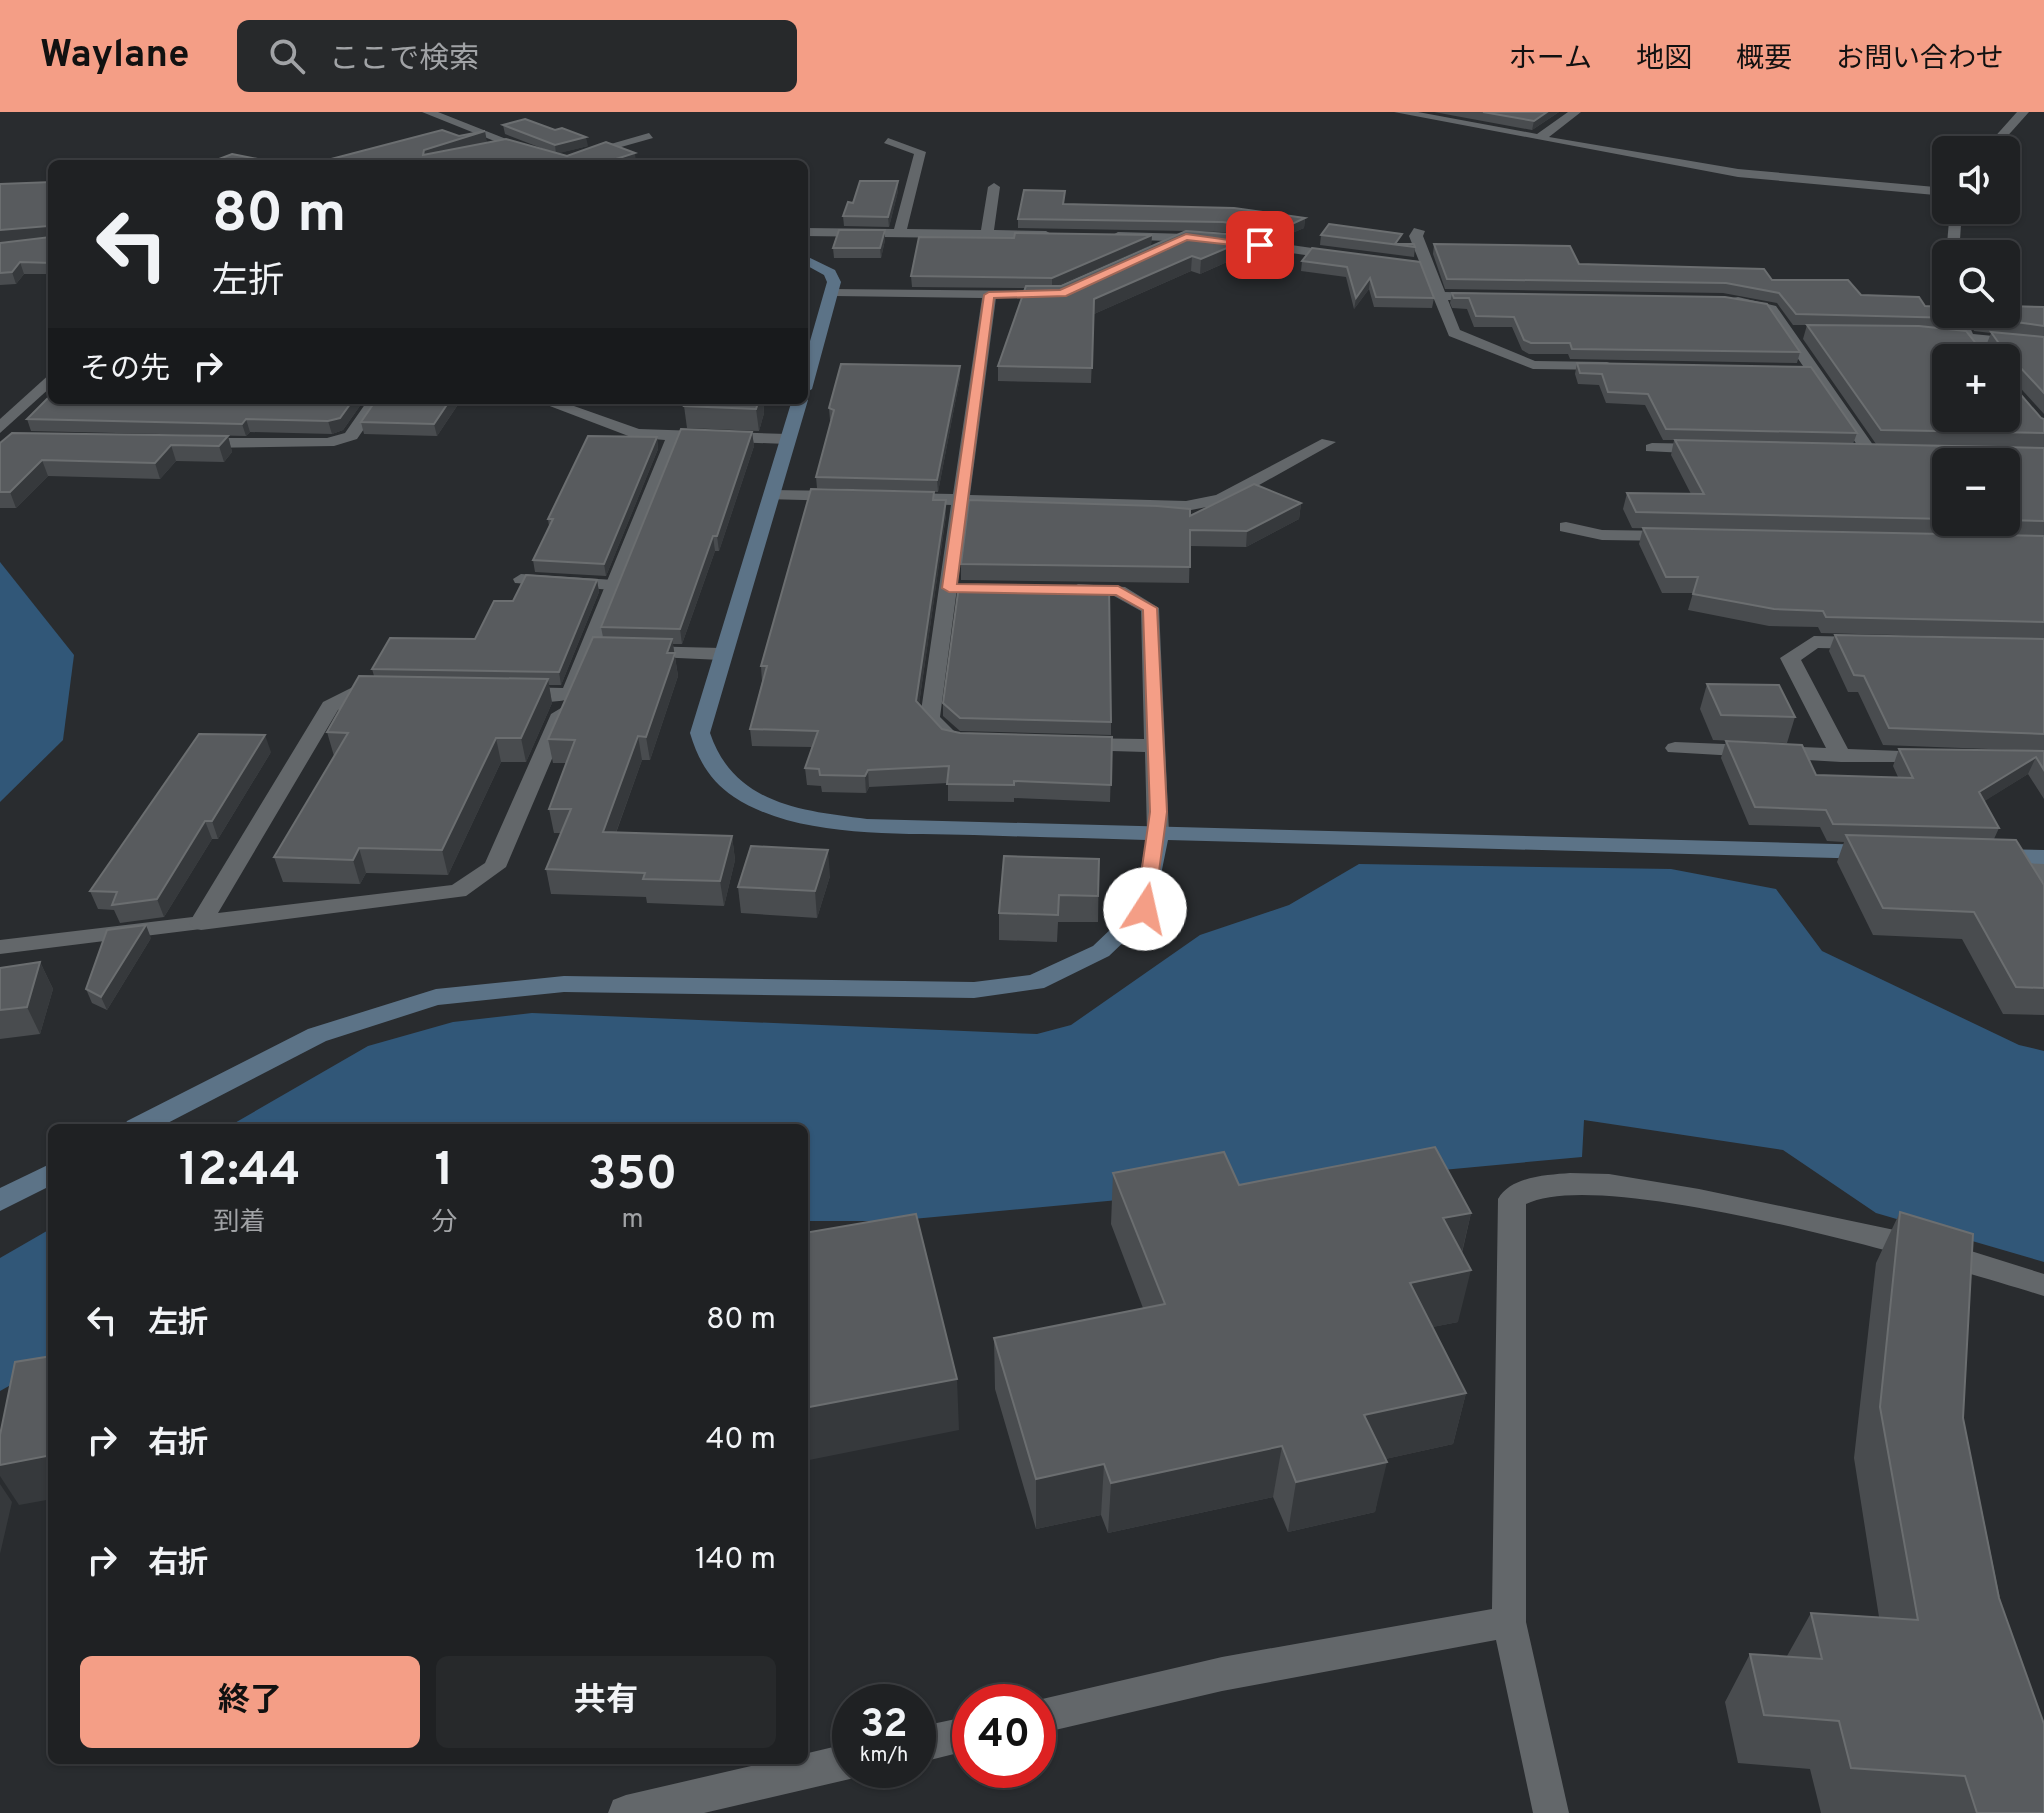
<!DOCTYPE html>
<html lang="ja">
<meta charset="utf-8">
<style>
body{margin:0;font-family:Overpass,"Noto Sans JP",sans-serif;background:#27292b;color:#f1f3f6;height:100vh;display:flex;flex-direction:column;font-size:30px;white-space:nowrap}
*{box-sizing:border-box;margin:0}
p{font-size:26px;color:#a1a3a6}
.icon{flex:none;width:44px;height:44px;fill:none;stroke:currentColor;stroke-width:2;stroke-linecap:round;stroke-linejoin:round}
.map{position:relative;flex:1;overflow:hidden}
.sheet{position:absolute;left:48px;top:1012px;width:760px;height:640px;display:flex;flex-direction:column;background:#1f2123;border-radius:12px;box-shadow:0 2px 6px #0004,0 0 0 2px #3c3e41}
.sheet>*{flex:none}
.guide{position:absolute;left:48px;top:48px;width:760px;height:244px;border-radius:12px;box-shadow:0 2px 6px #0004,0 0 0 2px #3c3e41;background:#1f2123;color:#f1f3f6;overflow:hidden}
.buttons{position:absolute;left:1932px;top:24px;display:grid;gap:16px}
.buttons a{display:grid;place-items:center;width:88px;height:88px;border-radius:12px;background:#1f2123;box-shadow:0 2px 6px #0004,0 0 0 2px #3c3e41;font-size:40px}
.speed{position:absolute;left:832px;top:1572px;display:flex;gap:16px;font-size:40px;font-weight:700;text-align:center}
.speed>*{display:grid;place-content:center;width:104px;height:104px;border-radius:50%;background:#1f2123;box-shadow:0 2px 6px #0004,0 0 0 2px #3c3e41;line-height:1}
.speed small{font-size:20px;font-weight:400}
.speed .limit{border:12px solid #d22;background:#fff;color:#111}
.pin{position:absolute;display:grid;place-items:center;width:68px;height:68px;color:#fff;margin:-34px;border-radius:16px;box-shadow:0 4px 12px #0006}
.me{position:absolute;width:88px;margin:-44px;rotate:10deg;stroke-linejoin:round;filter:drop-shadow(0 0 6px #0008)}
.turn{display:flex;align-items:center;gap:28px;height:168px;padding:0 32px;font-size:36px}
.turn .icon{width:104px;height:104px;stroke-width:2.5}
.turn b{display:block;font-size:56px;line-height:68px}
.then{display:flex;align-items:center;height:76px;padding:0 32px;background:#0003;gap:16px;font-size:30px}
.eta{display:flex;justify-content:space-evenly;align-items:center;height:136px;text-align:center}
.eta b{font-size:48px;font-weight:700;line-height:56px}
.primary-button{display:flex;gap:16px;margin-top:auto;padding:16px 32px}
.primary-button a{flex:1;height:92px;border-radius:12px;background:#f49e86;color:#111;font-size:32px;font-weight:700;line-height:92px;text-align:center}
.primary-button a+a{background:#27292b;color:#f1f3f6}
ul{padding:0;list-style:none}
li{display:flex;align-items:center;gap:24px;height:120px;padding:0 32px}
li div{flex:1}
li b{display:block;font-size:30px}
li em{font-style:normal}
header{display:flex;align-items:center;gap:48px;box-sizing:border-box;height:112px;padding:0 40px;background:#f49e86;color:#111}
header strong{font-size:38px}
nav{display:flex;gap:44px;margin-inline-start:auto;font-size:28px}
.search{width:560px;height:72px;background:#27292b;display:flex;align-items:center;gap:20px;box-sizing:border-box;padding:0 28px;border-radius:12px;color:#a1a3a6;font-size:30px}
.map>svg:first-child{display:block}
.forest{fill:#315778}
.lines{fill:none;stroke-linecap:round;stroke-linejoin:round}
.lane{fill:#63676a;fill-rule:evenodd}
.street{fill:#63676a;fill-rule:evenodd}
.secondary{fill:#5c7387;fill-rule:evenodd}
.wall{fill:#494c4f;fill-rule:evenodd}
.shaded-wall{fill:#36393c}
.building{fill:#585b5e;stroke:#6b6e70;stroke-width:2;fill-rule:evenodd}
.route{fill:#f49e86;stroke:#9f6757;stroke-width:2}
</style>
<header>
<strong>Waylane</strong>
<div class="search"><svg class="icon" aria-label="search" viewBox="0 0 24 24"><circle cx="10" cy="10" r="6"/><path d="M15 15l6 6"/></svg>ここで検索</div>
<nav><a>ホーム</a><a>地図</a><a>概要</a><a>お問い合わせ</a></nav>
</header>
<div class="map">
<svg width="2044" height="1701" viewBox="0 0 2044 1701">
<rect width="100%" height="100%" fill="#292c2f"/>
<!-- forest -->
<g class="forest">
<path d="M0,450L74,543L63,628L0,690Z"/>
<path d="M1359,752L1671,757L1776,777L1822,839L2019,933L2044,939V1150L1876,1101L1783,1038L1584,1008L1582,1045L891,1109H804V1016H226L368,934L453,910L532,901L1037,922L1071,913L1200,823L1289,793Z"/>
<path d="M52,1116V1250L0,1279V1146Z"/>
</g>
<g class="lines">
<!-- lane -->
<g class="lane">
<path d="M521,462L614,468L622,473L614,478L515,471L513,467Z"/>
<path d="M201,804L209,806L212,811L209,816L0,842V828Z"/>
</g>
<!-- street -->
<g class="street">
<path d="M422,0H438L569,52H552Z"/>
<path d="M1394,0H1418L1537,22L1568,0H1581L1549,25L1738,57L1946,76V84L1738,65Z"/>
<path d="M2017,0H2029L1995,38H1983Z"/>
<path d="M649,21L653,26L582,46L576,42Z"/>
<path d="M888,26L926,40L907,117L981,118L988,75L994,71L1000,75L994,118L1046,119L1053,123L1046,127L804,124V116L894,117L914,42L884,31Z"/>
<path d="M1950,98H1962L1959,142L1946,143Z"/>
<path d="M1414,116L1425,119L1423,124L1445,180L1482,181L1489,185L1482,189L1448,188L1460,218L1535,249L1607,250L1612,252V258L1533,257L1449,224L1422,158L1389,155L1382,151L1389,147L1419,149L1409,124Z"/>
<path d="M1118,120L1222,123L1340,140L1347,144L1340,148L1222,131L1113,127L1111,124Z"/>
<path d="M1946,154V173L1939,169V158Z"/>
<path d="M829,177L1056,179L1063,183L1056,187L996,186L970,383L1186,389L1216,383L1322,327L1336,330L1227,391L1186,399L968,393L940,605L960,625L950,631L943,629L920,606L951,393L901,391L893,386L901,381L953,382L982,186L834,184L829,183Z"/>
<path d="M1738,185L1776,194L1878,340L1876,343H1864L1766,200L1733,192V186Z"/>
<path d="M1950,202H1964L1973,222L2044,229V237L1980,232L1990,246H1975L1964,230L1937,224L1944,220L1957,221Z"/>
<path d="M52,260V274L0,321V307Z"/>
<path d="M368,288H384L357,327L334,334L198,336L190,331L198,326H327L345,321Z"/>
<path d="M534,288H557L639,317L787,322L795,327L787,332L681,328L580,582C569,593 519,592 508,581L518,575L563,576L665,328L631,325Z"/>
<path d="M1652,331L1706,332L1714,337L1706,342L1646,339V333Z"/>
<path d="M771,378L841,379L849,384L841,389L765,387V379Z"/>
<path d="M1566,410L1602,418L1674,419L1683,424L1674,429L1602,428L1560,419V411Z"/>
<path d="M1078,472L1125,475L1159,496L1169,721L1166,726L1158,728L1147,721L1145,640L1078,638L1068,632L1078,626L1144,627L1141,499L1114,484L1072,482L1069,478Z"/>
<path d="M1814,524L1866,525L1876,531L1866,537L1818,536L1801,548L1848,637L1928,640L1935,642L1938,646L1935,650H1841L1668,640L1665,636L1668,632L1675,630L1826,636L1780,546Z"/>
<path d="M642,534L721,536L731,542L721,548L635,544L632,540Z"/>
<path d="M359,572H377L387,578L377,584H363L338,598L218,801L452,773L485,751L551,602L561,596L568,598L571,602L506,755L466,784L201,818L193,816L189,811L323,590Z"/>
<path d="M2032,738L2044,746V771L2036,769L2021,745Z"/>
<path d="M1570,1061L1609,1062L1699,1077L1923,1124L2044,1162V1184C1950,1155 1605,1052 1526,1092V1510L1569,1701H1533L1496,1528L1222,1579L1038,1622V1590H1033L1038,1588L1222,1545L1492,1497L1498,1087C1511,1064 1547,1063 1570,1061Z"/>
<path d="M970,1604V1638L918,1651V1615Z"/>
<path d="M850,1631V1658H864L850,1667L704,1701H608L613,1688L626,1683L777,1648H804V1642Z"/>
</g>
<!-- secondary -->
<g class="secondary">
<path d="M804,143L835,158L841,170L812,277L804,282V250L827,170L824,163L804,152Z"/>
<path d="M804,284L808,288L710,621C734,692 801,699 867,707L1874,733L1885,740L1874,747L1168,728L1153,802L1109,844L1044,876L974,886L564,880L438,893L326,929L158,1016H123L127,1009L308,917L436,877L564,864L974,870L1030,863L1093,834L1134,795L1146,728C1088,726 1031,725 974,723C900,721 798,727 734,685C710,669 698,648 690,621L792,288H804Z"/>
<path d="M1994,737L2044,738V752L1986,749L1983,744Z"/>
<path d="M52,1051V1073L0,1099V1076Z"/>
</g>
</g>
<!-- wall -->
<g class="wall">
<path d="M1434,0H1559L1532,18Z"/>
<path d="M503,13L588,34L558,41L567,44L312,52L459,24L487,30L477,33L549,39L505,22Z"/>
<path d="M52,70V162H24L16,172L0,173V131L28,128Z"/>
<path d="M898,79L889,115L844,114L843,104L853,91Z"/>
<path d="M1064,92L1305,106L1304,116L1278,127L1255,124L1254,138L1200,162L1191,159L1094,202L1091,271L998,269V254L1025,176L912,175L911,164L1014,126L1152,123L1151,133L1057,174H1061L1186,119L1018,116V107ZM1193,119L1222,120L1251,124Z"/>
<path d="M1321,123L1401,132L1415,135L1414,145L1320,133Z"/>
<path d="M885,128L881,146H834L833,136Z"/>
<path d="M1434,132L1579,152L1772,168L1925,194L1956,206L1953,217L1978,234H1986L1991,221L1974,219L1969,206L1970,202H2006L2044,195V302L2013,268L2009,267V269L2041,306L2044,307V527L1821,521L1818,515L1769,514L1688,498L1693,481H1662L1639,432L1643,416L1714,417L1632,416L1623,397L1627,381L1691,382L1671,343L1674,328H1663L1645,293L1606,291L1599,273L1578,272L1575,262L1577,251L1857,321L1853,332H1876L1803,227L1807,213H1793L1777,191L1723,181L1445,177L1433,142ZM1946,350H2006V410H1946Z"/>
<path d="M1312,136L1434,186L1432,196L1374,195L1369,177L1354,197L1346,165L1301,159L1302,149Z"/>
<path d="M1452,181L1800,240L1797,251L1570,247L1568,242H1529L1522,238L1512,215H1474L1467,197L1452,196L1450,191Z"/>
<path d="M960,254V265L938,380L817,376L816,365L831,308H830L829,296Z"/>
<path d="M364,288L343,318L332,322L250,320L246,324L31,319L27,307Z"/>
<path d="M461,288L437,324L364,322L361,310Z"/>
<path d="M687,288H763L764,301L759,319L687,316L684,294Z"/>
<path d="M752,320L754,334L719,439H715L682,532H673L678,564L650,648H642L616,721L732,724L735,748L724,794L647,791L646,785L551,782L546,757L561,721H554L549,697L566,651H553L548,627L603,525L601,515Z"/>
<path d="M228,324L232,340L224,350L176,349L160,367L48,364L16,396H0V331Z"/>
<path d="M657,325L658,337L606,464L535,460L533,448L549,414L548,407Z"/>
<path d="M934,380V388L946,403L919,592L942,617L960,621L1112,625L1110,690L1014,686V690L948,689V671L869,675L866,681L822,680L821,674L807,673L805,656L812,635L752,634L750,617L762,570L761,554Z"/>
<path d="M1301,391L1299,407L1246,435L1190,434L1189,471L961,468V452L1190,404Z"/>
<path d="M597,468L599,480L561,573H549L552,591L526,650H501L448,763L366,761L360,772L283,770L274,745L334,644L327,620L374,564L372,557L475,527L513,489Z"/>
<path d="M1835,523L2044,527V687L2028,662L1984,689L1999,716L1994,727L2044,773V903L2003,902L1962,827L1873,823L1837,750L1844,730L1827,729L1820,715L1749,713L1721,646L1726,629L1816,663L1898,665L1893,654L1899,637L2040,639L1883,633L1858,580H1848L1829,539Z"/>
<path d="M1707,572L1795,605L1787,631L1713,628L1700,597Z"/>
<path d="M943,591L1111,610V623L960,619L943,604Z"/>
<path d="M271,640L218,727H212L164,805L120,811L114,798L98,797L90,779Z"/>
<path d="M1099,747L1098,810H1058L1057,830L999,828V801Z"/>
<path d="M830,764L817,806L741,801L738,775Z"/>
<path d="M151,826L107,898L92,891L86,877Z"/>
<path d="M40,850L53,877L40,922L0,927V856Z"/>
<path d="M1113,1061L1239,1073L1471,1101L1462,1141L1458,1210L1432,1215L1466,1281L1453,1332L1385,1347L1375,1400L1288,1420L1273,1385L1108,1421L1101,1403L1036,1417L995,1277L994,1226L1143,1196L1111,1112Z"/>
<path d="M1900,1100L1963,1306L2044,1701H1821L1810,1657L1738,1651L1725,1590L1750,1542L1787,1544L1811,1501L1879,1505L1854,1346L1876,1151Z"/>
</g>
<!-- shaded-wall -->
<g class="shaded-wall">
<path d="M1547,0H1559L1532,18L1534,9Z"/>
<path d="M485,19L487,30L426,49L423,43L424,38Z"/>
<path d="M586,25L588,34L556,42L555,33Z"/>
<path d="M635,41L636,52H617L616,47Z"/>
<path d="M898,69V79L889,115L888,105Z"/>
<path d="M1305,106L1304,116L1278,127L1279,118Z"/>
<path d="M48,114L52,126L0,130V118Z"/>
<path d="M885,118V128L881,146L880,136Z"/>
<path d="M1152,123L1151,133L1052,176V166Z"/>
<path d="M1255,124L1254,138L1200,162L1201,147Z"/>
<path d="M1192,144L1191,159L1094,202L1091,271L1094,187Z"/>
<path d="M20,150L24,162L16,172L12,160Z"/>
<path d="M1370,166L1369,177L1354,197L1356,186Z"/>
<path d="M960,254V265L938,380L937,368Z"/>
<path d="M353,288H364L343,318L332,322L328,309Z"/>
<path d="M450,288H461L437,324L434,312Z"/>
<path d="M759,288H763L764,301L759,319L756,297Z"/>
<path d="M246,307L250,320L246,324L242,312Z"/>
<path d="M752,320L754,334L719,439L717,424Z"/>
<path d="M228,324L232,340L224,350L219,334Z"/>
<path d="M657,325L658,337L606,464L604,452Z"/>
<path d="M171,333L176,349L160,367L155,351Z"/>
<path d="M42,348L48,364L16,396L10,380Z"/>
<path d="M946,388V403L917,606L916,589Z"/>
<path d="M1301,391L1299,407L1246,435L1247,419Z"/>
<path d="M713,424L715,439L682,532L680,517Z"/>
<path d="M597,468L599,480L561,573L559,560Z"/>
<path d="M672,527L678,564L650,648L646,625L667,541Z"/>
<path d="M548,567L552,591L526,650L521,626Z"/>
<path d="M265,623L271,640L218,727L212,709Z"/>
<path d="M638,624L642,648L607,745L603,720Z"/>
<path d="M496,626L501,650L448,763L442,738Z"/>
<path d="M2036,645L2028,662L1972,697L1979,680Z"/>
<path d="M868,658L869,675L866,681L865,664Z"/>
<path d="M205,709L212,727L164,805L157,787Z"/>
<path d="M732,724L735,748L724,794L720,769Z"/>
<path d="M359,736L366,761L360,772L353,748Z"/>
<path d="M828,738L830,764L817,806L815,779Z"/>
<path d="M146,813L151,826L107,898L101,885Z"/>
<path d="M40,850L53,877L40,922L27,895Z"/>
<path d="M1471,1101L1459,1152L1443,1106Z"/>
<path d="M1471,1158L1458,1210L1398,1222L1410,1171Z"/>
<path d="M957,1267L959,1318L804,1349V1296Z"/>
<path d="M1466,1281L1453,1332L1354,1354L1364,1303Z"/>
<path d="M1282,1334L1273,1385L1108,1421L1111,1371Z"/>
<path d="M52,1343V1387L19,1393L0,1364V1353Z"/>
<path d="M1387,1350L1375,1400L1288,1420L1296,1370Z"/>
<path d="M1104,1352L1101,1403L1036,1417V1367Z"/>
<path d="M0,1372L12,1390L0,1442Z"/>
</g>
<!-- building -->
<g class="building">
<path d="M1483,0H1547L1534,9Z"/>
<path d="M525,7L555,18L562,16L586,25L555,33L503,13Z"/>
<path d="M442,18L459,24L485,19L424,38L423,43L506,27L567,44L606,30L635,41L616,47L632,52H312Z"/>
<path d="M232,42L283,52H206Z"/>
<path d="M860,69H898L888,105L843,104L848,90L853,91Z"/>
<path d="M52,70V151L20,150L12,160L0,161V131L51,125L48,114L0,118V72Z"/>
<path d="M1024,78L1065,79L1063,92L1234,96L1305,106L1279,118L1223,110L1018,107Z"/>
<path d="M1329,112L1402,122L1395,132H1414L1415,135L1321,123Z"/>
<path d="M839,118H885L880,136H833Z"/>
<path d="M1186,119L1255,124L1201,147L1192,144L1094,187L1092,256L998,254L1026,174H1061Z"/>
<path d="M1015,121L1152,123L1052,166L911,164L919,125L1014,126Z"/>
<path d="M1434,132L1570,134L1579,152L1764,157L1772,168H1848L1861,183L1919,185L1925,194L1946,195V202H1954L1956,206L1796,202L1779,181L1726,171L1447,167Z"/>
<path d="M1312,136L1420,150L1434,186L1376,185L1370,166L1356,186L1347,155L1302,149Z"/>
<path d="M1452,181L1725,185L1767,192L1800,240L1572,237L1570,231H1531L1524,228L1514,205L1476,204L1469,186H1454Z"/>
<path d="M2006,194L2044,195V214L1979,205L1978,202H2006Z"/>
<path d="M1807,213L1919,214L1966,219L1978,234L1995,235L1998,230L1991,220L2044,225V281L2019,254L2010,251L2009,269L2041,306L2044,307V321L1881,318ZM1946,246H2006V306H1946Z"/>
<path d="M1577,251L1811,255L1857,321L1666,317L1648,282L1608,280L1602,262L1580,261Z"/>
<path d="M841,252L960,254L937,368L816,365L834,298L829,296Z"/>
<path d="M52,282V288H353L340,306L328,309L246,307L242,312L27,307Z"/>
<path d="M376,288H450L434,312L361,310Z"/>
<path d="M687,288H759L756,297L684,294Z"/>
<path d="M681,317L752,320L717,424H713L680,517L601,515Z"/>
<path d="M12,321L228,324L219,334L171,333L155,351L42,348L10,380H0V331Z"/>
<path d="M588,324L657,325L604,452L533,448L553,407H548Z"/>
<path d="M1675,328L2044,336V409L2006,408V350H1946V407L1636,400L1627,381L1704,382Z"/>
<path d="M1254,372L1301,391L1247,419L1190,418V455L961,452L969,388L1157,394L1190,397V404Z"/>
<path d="M811,377L934,380L933,388H946L916,589L942,617L960,621L1112,625L1111,673L1014,669V673L947,672L949,654L868,658L865,664L820,663L819,657L805,656L818,619L750,617L767,554H761Z"/>
<path d="M1643,416L2044,424V510L1826,505L1823,499L1774,497L1693,482L1698,465H1666Z"/>
<path d="M526,463L597,468L559,560L372,557L390,526L475,527L494,489H513Z"/>
<path d="M959,473L1109,475L1111,610L960,606L943,591Z"/>
<path d="M1835,523L2044,527V622L1889,616L1864,564L1854,563Z"/>
<path d="M593,525L672,527L667,541H675L646,625L638,624L603,720L732,724L720,769L643,767L645,761L546,757L571,697H549L575,628L548,627Z"/>
<path d="M359,564L548,567L521,626H496L442,738L359,736L353,748L274,745L348,621L327,620Z"/>
<path d="M1707,572L1779,573L1795,605L1721,603Z"/>
<path d="M199,622L265,623L212,709H205L157,787L112,793L117,780L90,779Z"/>
<path d="M1726,629L1802,633L1816,663L1913,666L1899,637L2044,639V658L2036,645L1979,680L1999,716L1833,712L1826,698L1755,695Z"/>
<path d="M1846,723L2016,728L2044,773V876L2016,875L1974,800L1883,796Z"/>
<path d="M751,734L828,738L815,779L738,775Z"/>
<path d="M1004,744L1099,747L1098,784L1059,783L1058,803L999,801Z"/>
<path d="M146,813L101,885L86,877L107,818Z"/>
<path d="M40,850L27,895L0,898V856Z"/>
<path d="M1435,1035L1471,1101L1443,1106L1471,1158L1410,1171L1466,1281L1364,1303L1387,1350L1296,1370L1282,1334L1111,1371L1104,1352L1036,1367L994,1226L1165,1192L1113,1061L1224,1040L1239,1073Z"/>
<path d="M1900,1100L1973,1122L1963,1306L1999,1486L2044,1612V1701H1977L1965,1664L1851,1656L1839,1609L1764,1603L1750,1542L1822,1547L1811,1501L1918,1508L1880,1295Z"/>
<path d="M916,1102L957,1267L804,1296V1121Z"/>
<path d="M52,1244V1343L0,1353V1323L15,1250Z"/>
</g>
<!-- route -->
<path class="route" d="M1186,122L1265,133L1260,136L1187,128L1066,184L994,186L957,472L1118,474L1157,496L1167,700L1154,797L1145,803L1136,797L1150,700L1143,498L1116,483L949,480L942,476L984,183L989,180L1060,178Z"/>
</svg>
<div class="buttons">
<a><svg class="icon" aria-label="sound" viewBox="0 0 24 24"><path d="M4 9h4l5-4v14l-5-4H4zM17 9q2 3 0 6"/></svg></a>
<a><svg class="icon" aria-label="search" viewBox="0 0 24 24"><circle cx="10" cy="10" r="6"/><path d="M15 15l6 6"/></svg></a>
<a>+</a>
<a>−</a>
</div>
<div class="speed"><div>32<small>km/h</small></div><div class="limit">40</div></div>
<div class="pin" style="left:1260px;top:133px;background:#d93025"><svg class="icon" aria-label="arrive" viewBox="0 0 24 24"><path d="M6 21V4h12l-3 4 3 4H6"/></svg></div>
<svg class="me" style="left:1145px;top:797px" viewBox="-20 -20 40 40"><circle r="19" fill="#fff"/><path d="M0-13L10 11 0 6-10 11z" fill="#f49e86"/></svg>
<div class="guide">
<div class="turn"><svg class="icon" aria-label="left" viewBox="0 0 24 24"><path d="M17 20v-9H6M10 6l-5 5 5 5"/></svg><div><b>80 m</b>左折</div></div>
<div class="then">その先<svg class="icon" aria-label="right" viewBox="0 0 24 24"><path d="M7 20v-9h11M14 6l5 5-5 5"/></svg></div>
</div>
<section class="sheet">
<div class="eta">
<div><b>12:44</b><p>到着</p></div>
<div><b>1</b><p>分</p></div>
<div><b>350</b><p>m</p></div>
</div>
<ul>
<li><svg class="icon" aria-label="left" viewBox="0 0 24 24"><path d="M17 20v-9H6M10 6l-5 5 5 5"/></svg><div><b>左折</b></div><em>80 m</em></li>
<li><svg class="icon" aria-label="right" viewBox="0 0 24 24"><path d="M7 20v-9h11M14 6l5 5-5 5"/></svg><div><b>右折</b></div><em>40 m</em></li>
<li><svg class="icon" aria-label="right" viewBox="0 0 24 24"><path d="M7 20v-9h11M14 6l5 5-5 5"/></svg><div><b>右折</b></div><em>140 m</em></li>
</ul>
<div class="primary-button"><a>終了</a><a>共有</a></div>
</section>
</div>
